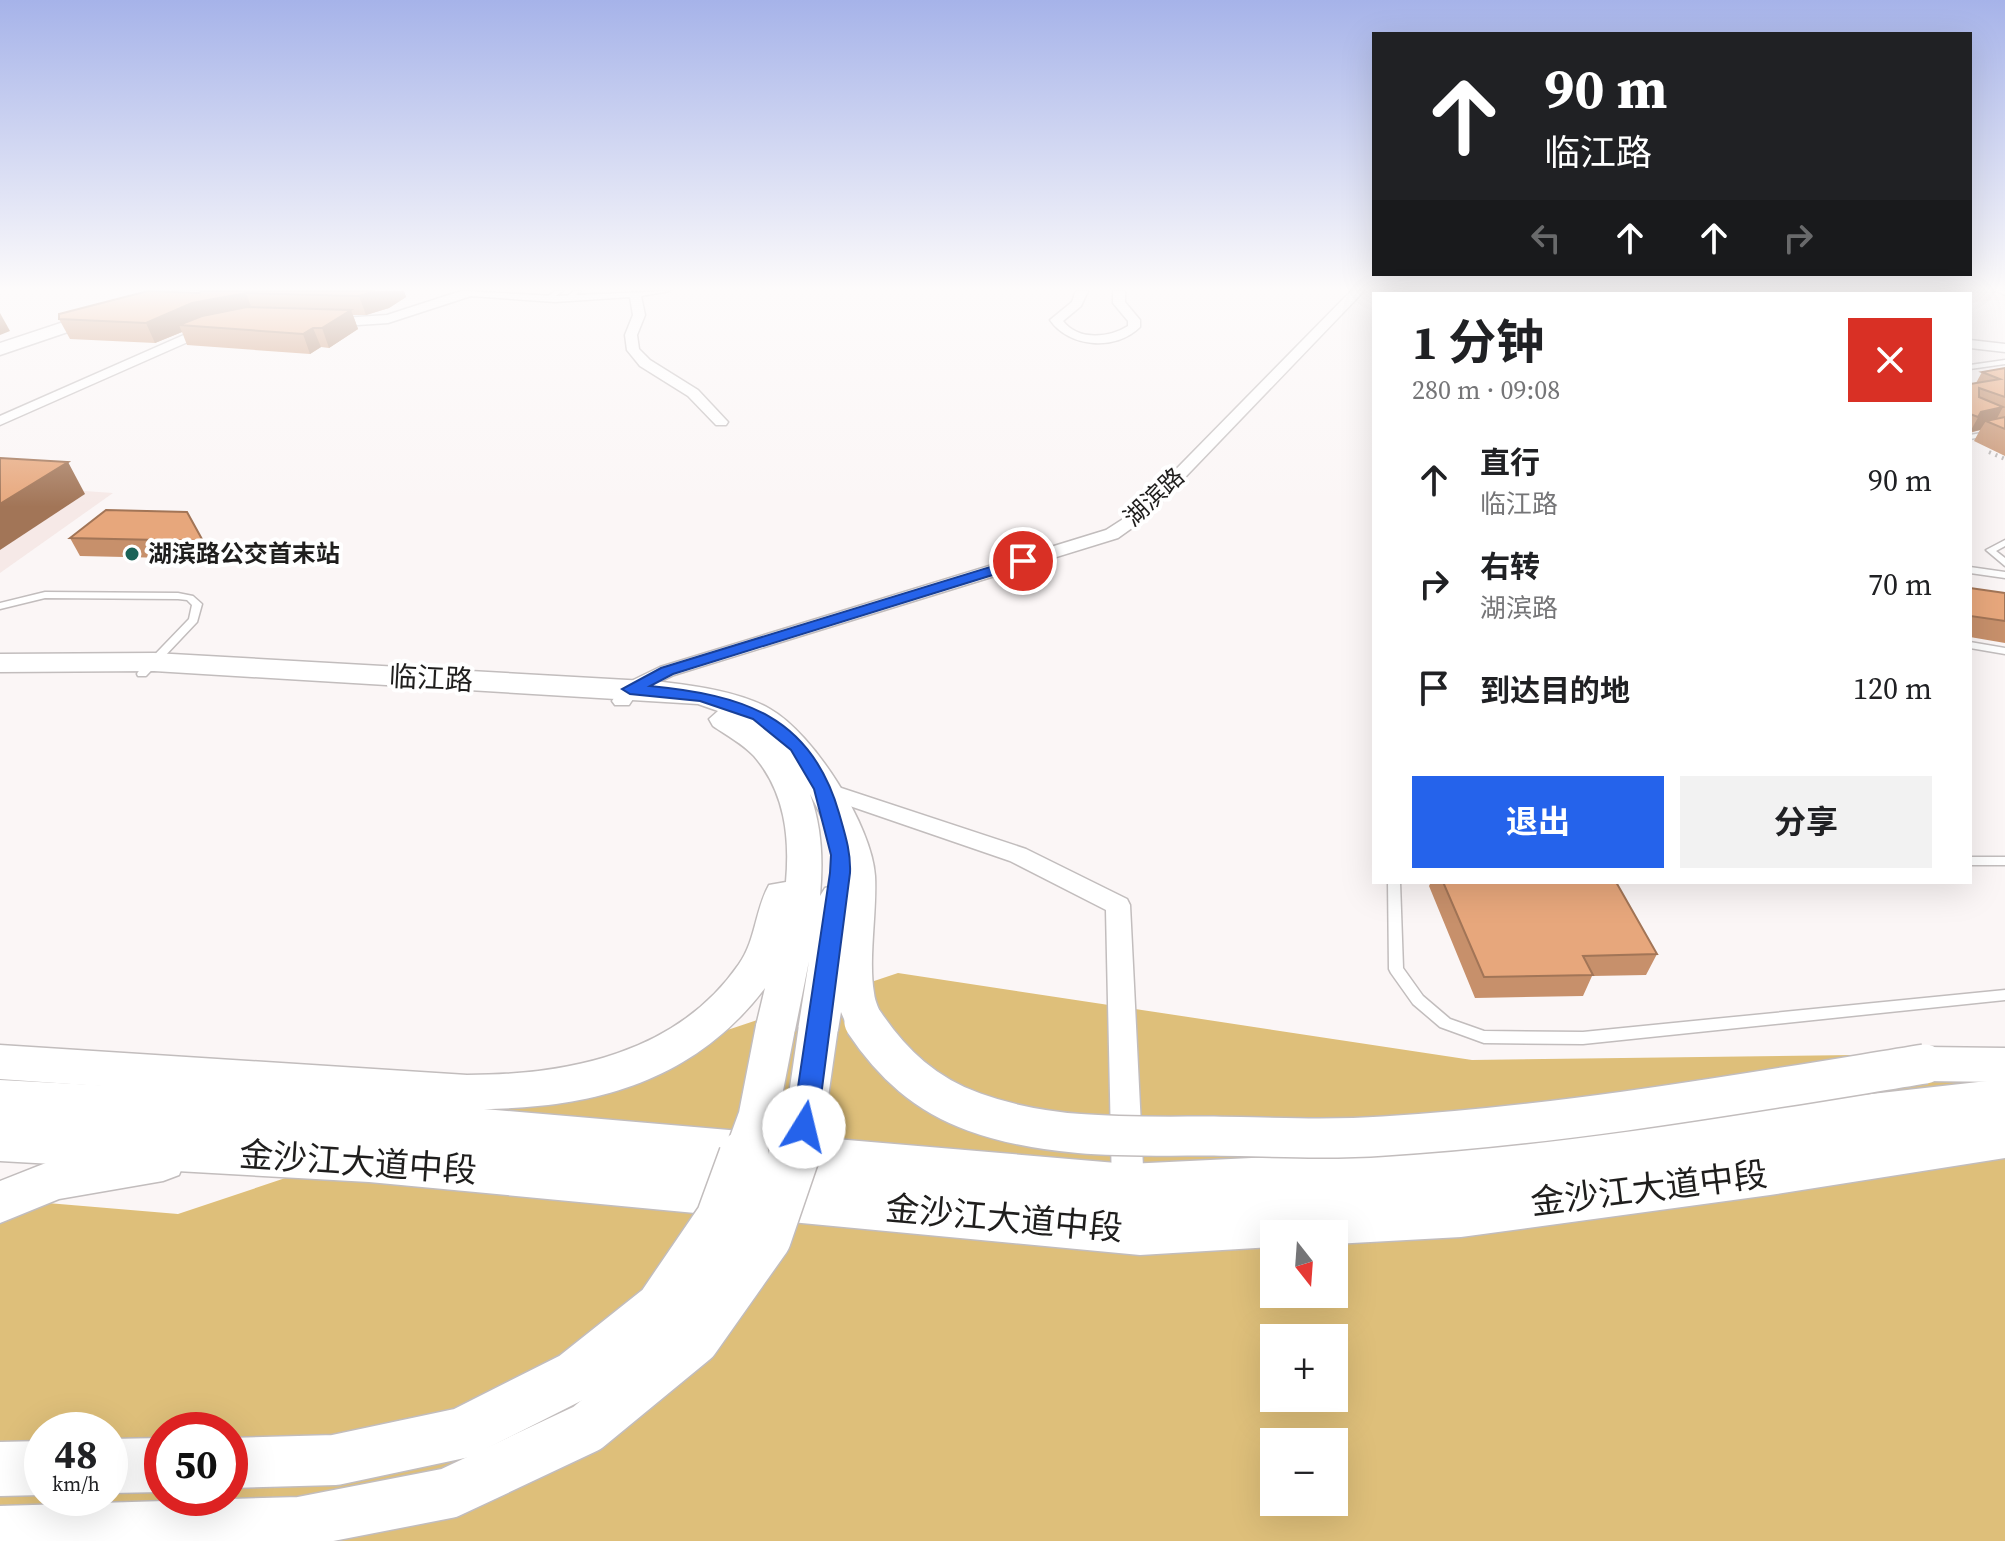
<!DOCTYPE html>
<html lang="zh">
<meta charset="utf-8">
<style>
body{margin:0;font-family:"Source Serif 4","Noto Sans SC",serif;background:#f2f2f2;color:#202124;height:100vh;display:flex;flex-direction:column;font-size:30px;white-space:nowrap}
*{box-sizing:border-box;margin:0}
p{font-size:26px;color:#757577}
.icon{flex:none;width:44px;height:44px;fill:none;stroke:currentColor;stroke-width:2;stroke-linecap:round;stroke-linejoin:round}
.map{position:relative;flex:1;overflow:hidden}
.panel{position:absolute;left:1372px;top:292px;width:600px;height:592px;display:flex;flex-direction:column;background:#fff;border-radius:0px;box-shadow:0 8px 32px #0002}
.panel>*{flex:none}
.top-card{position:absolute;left:1372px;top:32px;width:600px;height:244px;border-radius:0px;box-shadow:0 8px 32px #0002;background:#202124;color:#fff;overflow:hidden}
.needle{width:52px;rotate:163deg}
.tools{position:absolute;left:1260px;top:1220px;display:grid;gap:16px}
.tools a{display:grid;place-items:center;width:88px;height:88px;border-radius:0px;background:#fff;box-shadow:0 8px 32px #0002;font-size:40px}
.speed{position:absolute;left:24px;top:1412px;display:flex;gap:16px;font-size:40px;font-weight:700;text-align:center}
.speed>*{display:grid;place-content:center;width:104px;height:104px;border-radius:50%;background:#fff;box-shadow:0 8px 32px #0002;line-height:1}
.speed small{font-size:20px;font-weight:400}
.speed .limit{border:12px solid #d22;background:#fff;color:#111}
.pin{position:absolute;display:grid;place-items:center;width:68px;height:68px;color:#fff;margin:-34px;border:4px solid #fff;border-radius:50%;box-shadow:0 2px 8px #0007}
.me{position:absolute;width:88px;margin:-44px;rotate:9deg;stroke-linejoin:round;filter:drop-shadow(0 0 6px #0008)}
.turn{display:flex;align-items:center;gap:28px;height:168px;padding:0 40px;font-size:36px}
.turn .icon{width:104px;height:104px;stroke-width:2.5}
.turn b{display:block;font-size:56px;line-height:68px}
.lanes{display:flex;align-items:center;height:76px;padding:0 40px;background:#0003;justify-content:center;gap:40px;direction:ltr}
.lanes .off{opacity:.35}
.round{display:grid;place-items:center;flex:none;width:84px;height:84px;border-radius:0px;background:#f2f2f2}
.summary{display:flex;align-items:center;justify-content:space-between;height:136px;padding:0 40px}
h1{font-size:48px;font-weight:700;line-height:60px}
.primary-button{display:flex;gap:16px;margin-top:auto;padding:16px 40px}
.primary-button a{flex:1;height:92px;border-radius:0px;background:#2563eb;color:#fff;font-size:32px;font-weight:700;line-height:92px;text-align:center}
.primary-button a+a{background:#f2f2f2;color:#202124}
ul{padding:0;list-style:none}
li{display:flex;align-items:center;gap:24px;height:104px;padding:0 40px}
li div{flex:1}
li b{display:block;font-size:30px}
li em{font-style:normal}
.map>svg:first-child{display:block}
.built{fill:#f6e9e7}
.forest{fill:#debf7a;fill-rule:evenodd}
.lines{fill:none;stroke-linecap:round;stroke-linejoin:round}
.service-casing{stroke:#c2bdbd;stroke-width:3}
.minor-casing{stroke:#c2bdbd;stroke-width:3}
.secondary-casing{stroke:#c2bdbd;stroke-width:3}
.primary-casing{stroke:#c2bdbd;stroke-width:3}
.path{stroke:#b6b2b1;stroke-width:4;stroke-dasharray:2 5;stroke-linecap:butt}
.service{fill:#fff;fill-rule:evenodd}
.minor{fill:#fff;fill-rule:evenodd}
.secondary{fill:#fff;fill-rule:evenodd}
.primary{fill:#fff;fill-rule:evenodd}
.secondary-bridge-far1-casing{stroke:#c2bdbd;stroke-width:42;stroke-linecap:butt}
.secondary-bridge-casing{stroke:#c2bdbd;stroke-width:53;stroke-linecap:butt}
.secondary-bridge-far1{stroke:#fff;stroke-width:39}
.secondary-bridge{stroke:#fff;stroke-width:50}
.wall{fill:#c7906b}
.shaded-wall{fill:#a27557}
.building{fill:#e7a77c;stroke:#a27557;stroke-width:2}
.route{fill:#2563eb;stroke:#184099;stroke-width:2}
.poi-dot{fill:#1b6358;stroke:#fff;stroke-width:3}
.labels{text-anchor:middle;stroke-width:8;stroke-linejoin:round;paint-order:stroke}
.far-street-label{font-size:24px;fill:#1f1e1d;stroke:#fff}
.far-poi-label{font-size:24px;font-weight:bold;fill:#1f1e1d;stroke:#fff;text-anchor:start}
.street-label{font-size:28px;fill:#1f1e1d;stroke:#fff}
.near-street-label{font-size:34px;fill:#1f1e1d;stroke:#fff}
</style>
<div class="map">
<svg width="2005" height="1541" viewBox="0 0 2005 1541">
<rect width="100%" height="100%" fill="#fbf6f6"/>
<!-- built -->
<g class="built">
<path d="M1749,291H1995L2005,296V300L1970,302V294H1752Z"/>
<path d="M0,485L113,493L0,573Z"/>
</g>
<!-- forest -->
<path class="forest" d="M898,973L1472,1060L2005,1053V1541H0V1199L178,1214ZM1274,1234H1334V1294H1274ZM1274,1338H1334V1398H1274ZM42,1430H110V1498H42ZM162,1430H230V1498H162ZM1274,1442H1334V1502H1274Z"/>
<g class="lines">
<defs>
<g id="service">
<path d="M556,291H563L549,300H545V298Z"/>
<path d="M574,291H581L569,300H565V298Z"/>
<path d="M2005,360V364L1970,369V365Z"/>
<path d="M2005,429V433L1970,439V435Z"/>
<path d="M2005,540V546L1996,551L2005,558V566L1986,550Z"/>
<path d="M1970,567L2005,572V578L1970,573Z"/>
<path d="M45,592L178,593L193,596L202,604L197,622L146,676H138L137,674L138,672L189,619L192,605L187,600L178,599L45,598L0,609V603Z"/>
<path d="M1970,642L2005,648V654L1970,648Z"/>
<rect x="1970" y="857" width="35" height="8"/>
<path d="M1388,882H1400L1403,968L1423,996L1450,1019L1484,1031L1583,1032L2005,990V1000L1583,1044L1484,1043L1440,1027L1413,1004L1391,973L1389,969Z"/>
</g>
<g id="minor">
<path d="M461,291L555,296L670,291L641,296L645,315L637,335L639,349L650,360L698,390L728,422L726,425H716L688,396L640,366L627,350L625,335L633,315L630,297L555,302L471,296L388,323L328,327L322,323L328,319L387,315Z"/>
<path d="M1076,291H1088L1081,306L1063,321C1078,341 1109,338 1128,326V321L1113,303V291H1125V302L1140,320V327C1116,351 1069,348 1050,320L1072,302Z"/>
<path d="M1351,291H1364L1146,518L1118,538L674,675L637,693L629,705H615L612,701L623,685L660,667L1106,530L1134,512Z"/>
<path d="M1724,291H1737L1739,294H1726Z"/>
<path d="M1997,291H2005V295Z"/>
<path d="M211,323L215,324V330L0,425V416Z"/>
<path d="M1970,340L2005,344V352L1970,348Z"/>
<path d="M823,782L1026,849L1127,899L1130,905L1144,1187L1139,1197L1128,1201L1117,1197L1112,1187L1106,910L1010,861L815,794L812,789L815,784Z"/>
</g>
<g id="secondary">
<path d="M178,291H210L208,295L152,307L143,302L146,298Z"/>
<path d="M103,309L109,310L112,314L109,318L0,355V343Z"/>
<path d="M154,653L663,682C696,686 741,692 770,709C814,734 872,826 875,876C877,912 868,959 874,993C875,1003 881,1013 884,1022L878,1033L864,1038L850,1033L841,1012L838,1030L832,1042L818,1046L804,1042L798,1030L809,961L795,1030L789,1042L775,1046L761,1042L755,1030L765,988C649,1141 459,1110 292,1099C194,1092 97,1086 0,1079V1045L467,1075C568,1075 677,1054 739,964C756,940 755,910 769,885L786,882C790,837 785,792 754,756C743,744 726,735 713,726L709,719L718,711L698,704L154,671L0,672V654ZM810,794C825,823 840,850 839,884L825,888L820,896C823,860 822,828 810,794Z"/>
<path d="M1925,1047L2005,1048V1082L1925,1081L1910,1076L1904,1064L1910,1052Z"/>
<path d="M163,1141L179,1147L185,1161L179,1175L163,1181L59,1199L0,1223V1181L56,1159Z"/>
<path d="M162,1438V1492L110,1493V1439Z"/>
<path d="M42,1441V1495L0,1496V1442Z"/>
</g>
<path id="primary" d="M2005,1079V1158L1770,1195L1461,1237L1334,1244V1234H1274V1247L1140,1255L369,1182L0,1161V1080L379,1100L1128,1164L1440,1149L1739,1109Z"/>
</defs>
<!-- service casing -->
<use href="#service" class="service-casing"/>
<!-- minor casing -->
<use href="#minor" class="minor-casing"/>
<!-- secondary casing -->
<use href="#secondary" class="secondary-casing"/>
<!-- primary casing -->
<use href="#primary" class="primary-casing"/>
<!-- path -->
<path class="path" d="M1989,452L2005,459"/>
<!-- service -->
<use href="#service" class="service"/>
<!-- minor -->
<use href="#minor" class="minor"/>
<!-- secondary -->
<use href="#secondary" class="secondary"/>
<!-- primary -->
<use href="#primary" class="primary"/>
<defs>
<g id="secondary-bridge-far1">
<path d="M864,1022C892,1064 926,1095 974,1112C1051,1140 1134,1136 1214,1136C1271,1137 1328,1140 1384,1136C1565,1125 1746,1093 1925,1064"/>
<path d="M743,1158L758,1117L775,1030"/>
<path d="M793,1158L804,1127L818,1030"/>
</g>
<g id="secondary-bridge">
<path d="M230,1463L335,1460L462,1433L573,1377L661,1307L721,1219L744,1156"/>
<path d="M0,1531L300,1522L449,1493L587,1428L694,1340L766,1238L794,1156"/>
</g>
</defs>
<!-- secondary-bridge-far1 casing -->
<use href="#secondary-bridge-far1" class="secondary-bridge-far1-casing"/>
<!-- secondary-bridge casing -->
<use href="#secondary-bridge" class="secondary-bridge-casing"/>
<!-- secondary-bridge-far1 -->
<use href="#secondary-bridge-far1" class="secondary-bridge-far1"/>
<!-- secondary-bridge -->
<use href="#secondary-bridge" class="secondary-bridge"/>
</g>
<!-- wall -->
<g class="wall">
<path d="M202,291H404L406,297L389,308L366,315H353L358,329L329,348L321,347L310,354L187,345L182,332L155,343L70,339L59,319Z"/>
<path d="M2005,368V456L1974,441L1980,430L1970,433V384L1976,383L1982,372Z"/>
<path d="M70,538L203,541L212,559L80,556Z"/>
<path d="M1970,588L2005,593V643L1970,637Z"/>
<path d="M1431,882H1616L1657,954L1646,975L1592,976L1583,996L1475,998L1429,886Z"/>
</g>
<!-- shaded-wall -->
<g class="shaded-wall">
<path d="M375,291H404L406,297L389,308L366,315L359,296Z"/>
<path d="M246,293L253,312L179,325L182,332L155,343L146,323L192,303Z"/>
<path d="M351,310L358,329L329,348L322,328Z"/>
<path d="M0,313L10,331L0,335Z"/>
<path d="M313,328L321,347L310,354L303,334Z"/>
<path d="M2003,407L1994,424L1986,421L1980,430L1970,432L1981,412Z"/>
<path d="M68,462L85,494L0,550V504Z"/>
</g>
<!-- building -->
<g class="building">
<path d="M148,291L199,293L202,291H375L359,296L246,293L192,303L146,323L59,319V314L63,313Z"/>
<path d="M247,307L351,310L322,328H313L303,334L179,325L202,316Z"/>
<path d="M2005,368V397L1979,388V397L2003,407L1981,412L1978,417L1970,414V384L2000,379L1982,372Z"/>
<path d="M2005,417V429L1986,421Z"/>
<path d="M0,458L68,462L0,504Z"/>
<path d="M106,510L187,512L203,541L70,538Z"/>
<path d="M1970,588L2005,593V621L1970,616Z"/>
<path d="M1443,882H1616L1657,954L1583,956L1593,975L1484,977Z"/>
</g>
<!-- sky -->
<linearGradient id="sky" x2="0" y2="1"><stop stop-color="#a6b3e9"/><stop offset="0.57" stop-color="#fdfbfb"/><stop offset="1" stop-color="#fdfbfb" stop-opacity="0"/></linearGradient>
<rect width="2005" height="507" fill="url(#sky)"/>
<!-- route -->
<path class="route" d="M1023,557L1028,558V564L673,674L650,686C742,695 811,715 839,813C845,834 851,852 850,873L817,1127L813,1134L804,1137L795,1134L792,1127L830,873L831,855L814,789L791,750L753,719L700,701L630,694L622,689L661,668Z"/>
<!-- markers -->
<circle class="poi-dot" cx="132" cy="554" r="8"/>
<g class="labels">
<!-- far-street labels -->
<g class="far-street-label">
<text transform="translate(1154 497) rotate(-43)" y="8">湖滨路</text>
</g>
<!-- far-poi labels -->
<g class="far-poi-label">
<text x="148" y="562">湖滨路公交首末站</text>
</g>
<!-- street labels -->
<g class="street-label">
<text transform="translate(431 678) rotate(3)" y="10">临江路</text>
</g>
<!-- near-street labels -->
<g class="near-street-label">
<text transform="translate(358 1162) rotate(4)" y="12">金沙江大道中段</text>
<text transform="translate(1649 1188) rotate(-7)" y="12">金沙江大道中段</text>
<text transform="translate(1004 1218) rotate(5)" y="12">金沙江大道中段</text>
</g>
</g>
</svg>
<div class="tools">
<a><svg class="needle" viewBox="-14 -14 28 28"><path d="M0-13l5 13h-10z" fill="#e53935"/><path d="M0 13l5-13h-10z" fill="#757577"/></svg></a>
<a>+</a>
<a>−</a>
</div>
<div class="speed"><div>48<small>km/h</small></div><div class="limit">50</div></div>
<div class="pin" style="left:1023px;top:561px;background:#d93025"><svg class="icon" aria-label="arrive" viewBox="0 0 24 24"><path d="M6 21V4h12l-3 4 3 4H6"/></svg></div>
<svg class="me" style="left:804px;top:1127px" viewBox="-20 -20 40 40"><circle r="19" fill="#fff"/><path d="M0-13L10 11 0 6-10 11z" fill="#2563eb"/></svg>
<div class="top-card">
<div class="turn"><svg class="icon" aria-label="ahead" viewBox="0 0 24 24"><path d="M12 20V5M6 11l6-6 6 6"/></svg><div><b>90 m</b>临江路</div></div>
<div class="lanes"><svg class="icon off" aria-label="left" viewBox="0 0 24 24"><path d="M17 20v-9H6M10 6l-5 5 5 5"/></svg><svg class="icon" aria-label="ahead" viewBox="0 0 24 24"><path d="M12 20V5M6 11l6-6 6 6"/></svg><svg class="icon" aria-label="ahead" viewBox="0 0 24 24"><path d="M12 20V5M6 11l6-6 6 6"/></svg><svg class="icon off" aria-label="right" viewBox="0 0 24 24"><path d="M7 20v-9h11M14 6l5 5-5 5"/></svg></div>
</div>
<section class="panel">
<div class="summary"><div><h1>1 分钟</h1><p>280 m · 09:08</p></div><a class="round" style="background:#d93025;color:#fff"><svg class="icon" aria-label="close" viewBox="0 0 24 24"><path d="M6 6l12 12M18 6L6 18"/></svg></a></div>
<ul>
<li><svg class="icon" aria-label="ahead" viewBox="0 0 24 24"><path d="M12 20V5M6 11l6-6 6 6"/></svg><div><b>直行</b><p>临江路</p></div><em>90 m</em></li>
<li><svg class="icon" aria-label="right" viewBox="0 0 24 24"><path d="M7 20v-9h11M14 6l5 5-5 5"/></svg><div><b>右转</b><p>湖滨路</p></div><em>70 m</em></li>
<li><svg class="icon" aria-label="arrive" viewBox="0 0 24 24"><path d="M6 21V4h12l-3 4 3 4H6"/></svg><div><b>到达目的地</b></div><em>120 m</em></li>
</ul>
<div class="primary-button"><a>退出</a><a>分享</a></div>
</section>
</div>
